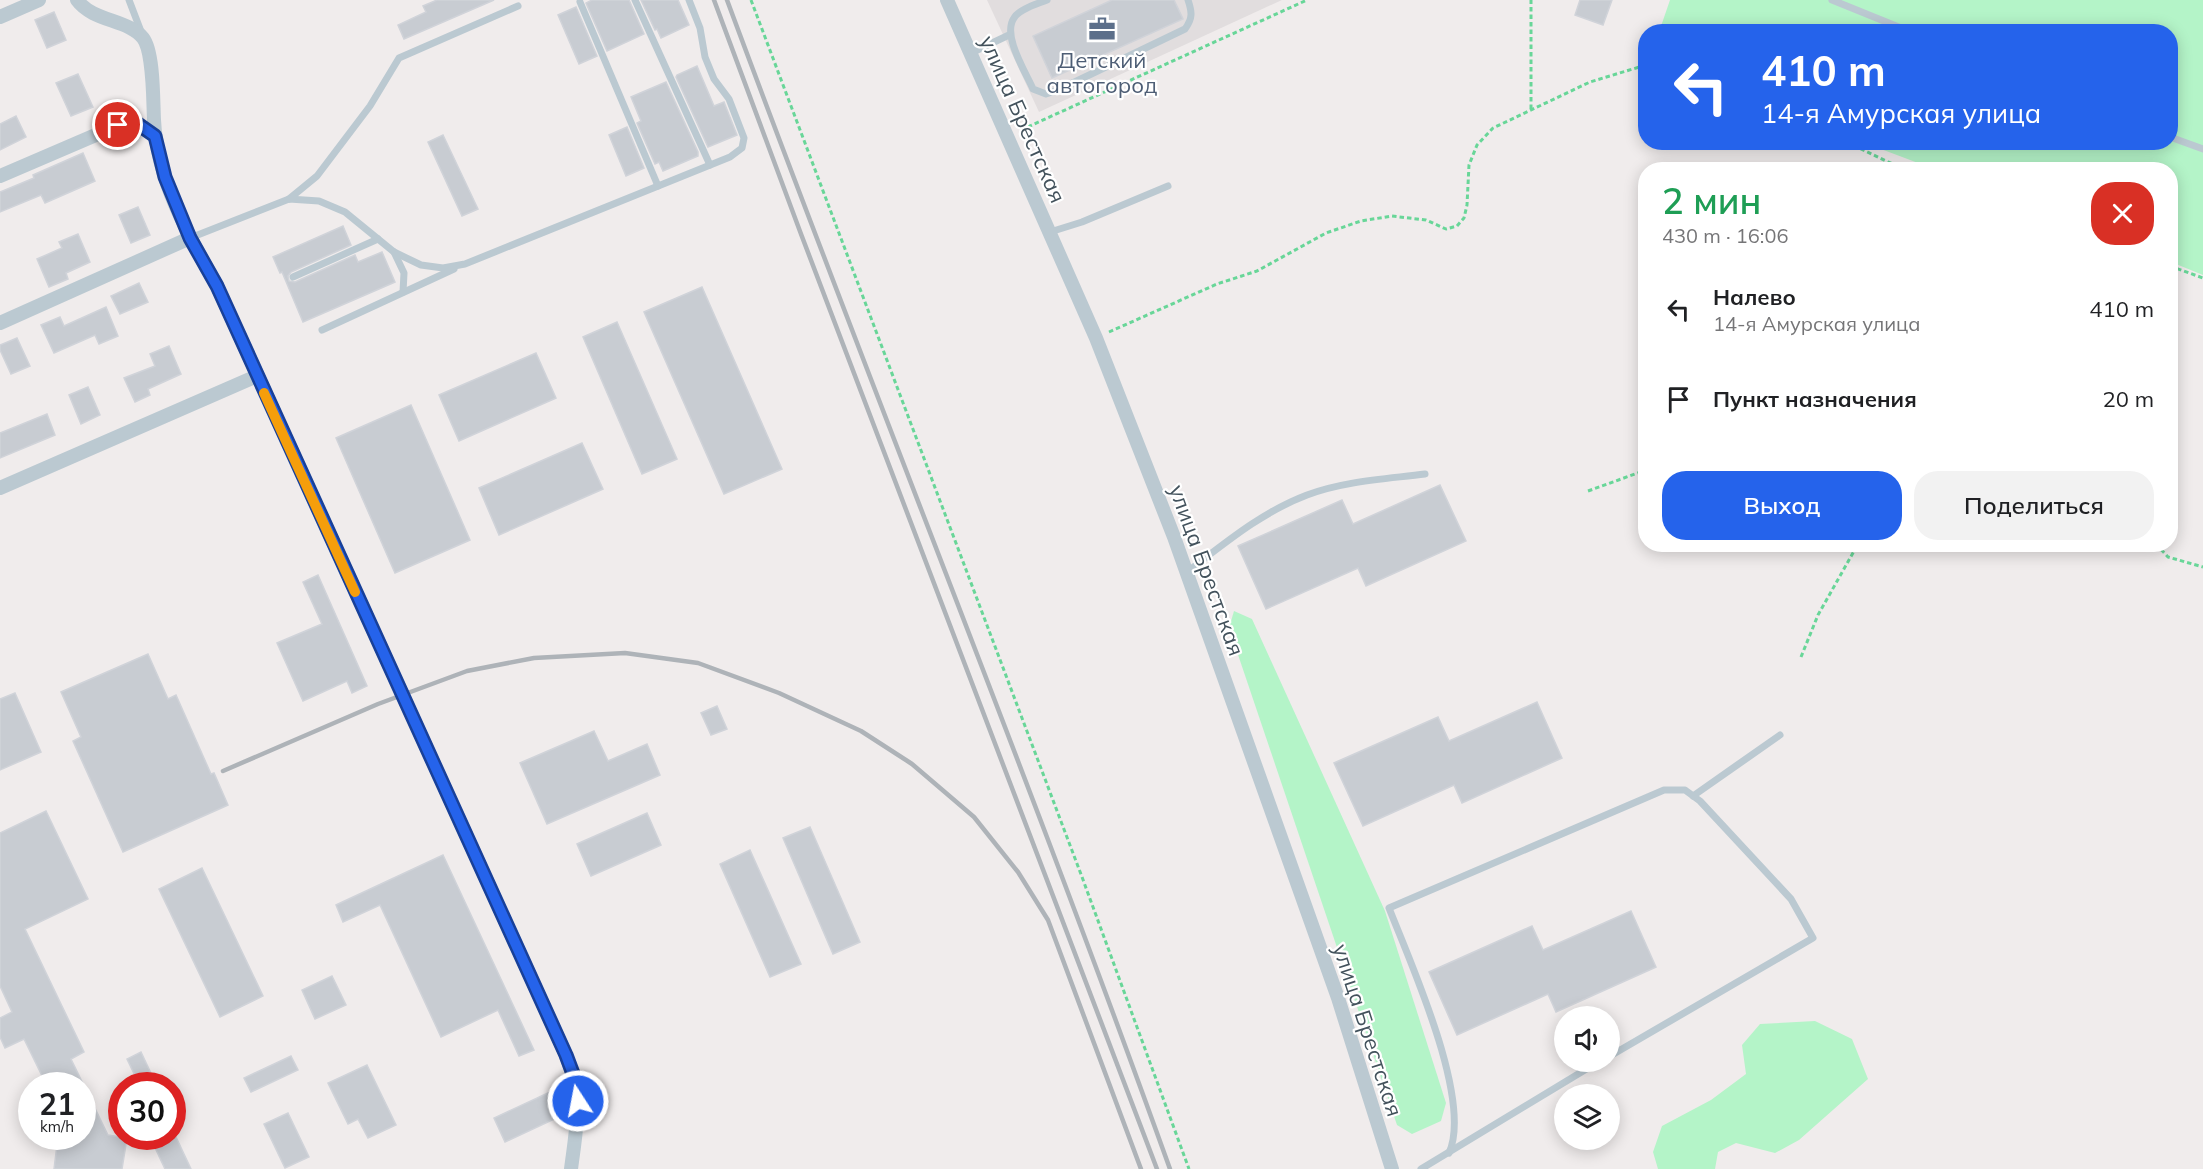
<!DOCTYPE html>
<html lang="ru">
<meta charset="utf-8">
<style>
body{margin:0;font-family:Mulish,sans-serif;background:#f2f2f2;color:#202124;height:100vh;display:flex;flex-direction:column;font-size:22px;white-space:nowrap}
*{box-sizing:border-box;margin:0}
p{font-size:20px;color:#757577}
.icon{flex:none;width:33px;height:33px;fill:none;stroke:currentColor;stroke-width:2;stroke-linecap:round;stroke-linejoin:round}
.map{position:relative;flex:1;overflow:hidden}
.panel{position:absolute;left:1638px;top:162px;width:540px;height:390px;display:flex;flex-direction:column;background:#fff;border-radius:24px;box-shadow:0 3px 15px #0003}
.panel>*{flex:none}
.guide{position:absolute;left:1638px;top:24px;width:540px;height:126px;border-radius:24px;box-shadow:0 3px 15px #0003;background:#2563eb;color:#fff;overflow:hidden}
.fabs{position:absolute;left:1554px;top:1006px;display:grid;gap:12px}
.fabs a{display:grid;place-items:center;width:66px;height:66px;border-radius:50%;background:#fff;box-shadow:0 3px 15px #0003;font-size:30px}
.speed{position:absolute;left:18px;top:1072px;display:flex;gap:12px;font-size:30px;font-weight:700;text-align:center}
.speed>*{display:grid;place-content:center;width:78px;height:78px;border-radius:50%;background:#fff;box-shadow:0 3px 15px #0003;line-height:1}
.speed small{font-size:15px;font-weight:400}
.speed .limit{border:9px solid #d22;background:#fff;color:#111}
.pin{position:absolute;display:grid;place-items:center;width:51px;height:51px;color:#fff;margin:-26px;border:3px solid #fff;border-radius:50%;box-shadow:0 2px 6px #0007}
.me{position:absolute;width:66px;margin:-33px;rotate:349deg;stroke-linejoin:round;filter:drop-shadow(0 0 4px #0008)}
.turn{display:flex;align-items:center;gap:21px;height:126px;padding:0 24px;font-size:27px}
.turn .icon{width:78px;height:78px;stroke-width:2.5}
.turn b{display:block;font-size:42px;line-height:51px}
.round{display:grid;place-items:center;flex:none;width:63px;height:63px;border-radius:24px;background:#f2f2f2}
.head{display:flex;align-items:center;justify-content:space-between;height:102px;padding:0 24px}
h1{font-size:36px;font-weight:600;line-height:45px;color:#1e9e55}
.cta{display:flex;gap:12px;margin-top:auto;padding:12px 24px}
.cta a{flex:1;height:69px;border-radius:24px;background:#2563eb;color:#fff;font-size:24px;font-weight:600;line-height:69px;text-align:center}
.cta a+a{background:#f2f2f2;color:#202124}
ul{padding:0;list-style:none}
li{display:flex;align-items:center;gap:18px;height:90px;padding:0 24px}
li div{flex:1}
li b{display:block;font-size:22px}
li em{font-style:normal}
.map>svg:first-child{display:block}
.education{fill:#e1ddde}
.green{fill:#b4f4c8}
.building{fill:#c8ccd2;stroke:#d0d3d9;stroke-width:1.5}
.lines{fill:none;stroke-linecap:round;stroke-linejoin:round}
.path{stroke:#68d698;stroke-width:3;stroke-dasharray:4.5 3;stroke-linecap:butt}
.service{stroke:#bbc9d1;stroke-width:7}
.minor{stroke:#bbc9d1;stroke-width:14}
.rail{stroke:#aeb3b8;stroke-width:4.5}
.route-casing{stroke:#184099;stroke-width:15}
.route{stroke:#2563eb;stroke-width:10}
.slow{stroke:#f59e0b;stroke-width:10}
.labels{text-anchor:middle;stroke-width:4.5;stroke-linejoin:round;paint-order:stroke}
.service-label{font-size:22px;fill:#4e5e75;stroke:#fff}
.street-label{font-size:22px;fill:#43525c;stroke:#fff}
</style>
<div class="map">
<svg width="2203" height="1169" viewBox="0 0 2203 1169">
<rect width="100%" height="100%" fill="#f0ecec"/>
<!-- education -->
<path class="education" d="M987,0H1282L1039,112Z"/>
<!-- green -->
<g class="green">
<path d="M1670,0H2203V275L2171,262L2170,170L1934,169L1865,143L2170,142V32H1659Z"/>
<path d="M1234,611L1252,619L1385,911L1446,1103L1441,1121L1412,1134L1397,1125L1229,628Z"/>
<path d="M1815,1021L1852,1039L1868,1079L1799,1140L1775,1153L1736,1143L1718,1152L1715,1169H1658L1653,1152L1662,1126L1711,1100L1746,1074L1742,1045L1760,1024Z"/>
</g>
<!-- building -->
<g class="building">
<path d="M437,0H494L404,39L398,25L426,12L423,6Z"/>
<path d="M592,0H629L644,34L607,51L586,3Z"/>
<path d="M641,0H678L689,25L661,38L657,29L655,30Z"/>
<path d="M1112,0H1174L1183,19L1052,78L1033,36Z"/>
<path d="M1580,0H1612L1603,25L1575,15Z"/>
<path d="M576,7L597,56L579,64L558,15Z"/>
<path d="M54,12L66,40L47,48L35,20Z"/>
<path d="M697,66L714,106L724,102L737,135L708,147L676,77L677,75Z"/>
<path d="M78,74L93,107L71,116L56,83Z"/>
<path d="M666,82L698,152V156L663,171L659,162L655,164L637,123L641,121L631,97Z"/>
<path d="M16,116L26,137L0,150V124Z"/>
<path d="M627,127L644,168L626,176L609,135Z"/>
<path d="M443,135L478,209L462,216L428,142Z"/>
<path d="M83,153L95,181L45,203L41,195L0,212V192L34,178L33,175Z"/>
<path d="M138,207L150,235L131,243L119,215Z"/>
<path d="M343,226L351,245L291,272L288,276L289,281L295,282L355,255L358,262L382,252L395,282L303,322L282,272L280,273L273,257Z"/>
<path d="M78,234L90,262L66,273L68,279L49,287L37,259L62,248L59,242Z"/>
<path d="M139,283L148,302L120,314L111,296Z"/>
<path d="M702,287L782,469L724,494L644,312Z"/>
<path d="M106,307L118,336L99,344L95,335L54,353L41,325L60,317L64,326Z"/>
<path d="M617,322L677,459L642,474L583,337Z"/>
<path d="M17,338L30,366L11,374L0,350V345Z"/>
<path d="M169,346L181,374L148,389L150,395L135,402L124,378L155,366L150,354Z"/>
<path d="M536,353L556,398L459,441L439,395Z"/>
<path d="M88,387L100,415L81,424L69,395Z"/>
<path d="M411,405L470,540L395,573L336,438Z"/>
<path d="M47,414L55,435L0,458V433Z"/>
<path d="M582,443L603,489L499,535L479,488Z"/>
<path d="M1440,485L1466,541L1366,586L1358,568L1266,609L1238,546L1342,500L1353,524Z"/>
<path d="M318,575L367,686L352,693L347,681L303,701L277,643L322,624L303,582Z"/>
<path d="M148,654L168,699L176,695L211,774L214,773L228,805L123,852L73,741L81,737L61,692Z"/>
<path d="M15,693L41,752L0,770V699Z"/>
<path d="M1537,702L1562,758L1462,803L1454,785L1363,826L1334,763L1438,717L1449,741Z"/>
<path d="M717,706L727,729L711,735L701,713Z"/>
<path d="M594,731L608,761L647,744L660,775L547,824L520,763Z"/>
<path d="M46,811L88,899L25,929L84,1052L71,1059L108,1135L127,1138L122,1169H54L58,1137H82V1086H47L24,1039L5,1048L0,1037V1018L12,1012L0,986V833Z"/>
<path d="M647,813L661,845L591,876L577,844Z"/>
<path d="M810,827L860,942L833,954L783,838Z"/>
<path d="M750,850L801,964L770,977L720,864Z"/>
<path d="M443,855L534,1050L519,1056L498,1010L441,1037L380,905L343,922L336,905Z"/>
<path d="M202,868L263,996L220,1017L159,889Z"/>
<path d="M1631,911L1656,967L1556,1012L1548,994L1457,1035L1429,972L1532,926L1543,950Z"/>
<path d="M332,976L346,1005L315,1019L302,990Z"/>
<path d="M141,1052L157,1086H140L127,1059Z"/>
<path d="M291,1056L298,1070L251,1092L244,1078Z"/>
<path d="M367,1065L396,1125L368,1138L358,1119L348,1124L328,1083Z"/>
<path d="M550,1092L561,1116L505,1142L494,1118Z"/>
<path d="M288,1113L309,1157L285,1168L264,1124Z"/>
<path d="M150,1137H176L191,1169H165Z"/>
</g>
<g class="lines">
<!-- path -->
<g class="path">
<path d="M751,0L1082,877L1189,1169"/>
<path d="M1531,109V0"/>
<path d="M1021,130L1307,0"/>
<path d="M1847,142L1888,162L1908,170"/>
<path d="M2170,266L2203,278"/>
<path d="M1109,332L1217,284L1257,271L1326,233L1361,221L1392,216L1426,220L1446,229L1457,226L1464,218L1467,205L1469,165L1477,145L1493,128L1590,82L1646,65"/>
<path d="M1588,491L1646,470"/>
<path d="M2156,544L2168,557L2203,567"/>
<path d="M1801,657L1818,615L1858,544"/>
</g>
<!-- service -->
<g class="service">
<path d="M129,0L142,34"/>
<path d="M635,0L710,165"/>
<path d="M1047,0C1037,4 1019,9 1014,18C1002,35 1025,71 1033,89L1046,94L1058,90L1185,29C1193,18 1192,12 1188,0"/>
<path d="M1832,0L1911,32"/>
<path d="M580,2L658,186"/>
<path d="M971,53L1009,35"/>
<path d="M2170,137L2203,149"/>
<path d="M289,199L317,176L370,106L399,58L518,6"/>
<path d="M1050,232L1082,222L1168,186"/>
<path d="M190,238L289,199L319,201L345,212L394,252L421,265L443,268L465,264L730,157L742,148L744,138L729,99L714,79L705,57L700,28L689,0"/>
<path d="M394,252L404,273L403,292"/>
<path d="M293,277L378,239"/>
<path d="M322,330L454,269"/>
<path d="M1187,572C1225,543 1262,512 1307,495C1344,481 1386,479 1425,474"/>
<path d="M1693,796L1780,735"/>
<path d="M1449,1153C1473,1100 1410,962 1389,908L1664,790H1685L1700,801L1791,899L1813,938L1610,1056"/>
<path d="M1421,1169L1598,1062"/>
</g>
<!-- minor -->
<g class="minor">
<path d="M77,0C93,22 128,19 143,38C154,52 153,102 154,120C157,180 188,235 217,286L566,1055C583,1100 577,1123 571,1169"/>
<path d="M947,0L1096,338L1174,537L1338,998L1392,1169"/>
<path d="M0,17L39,0"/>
<path d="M0,176L119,125H138L155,136"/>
<path d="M0,323L190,238"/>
<path d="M0,488L257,376"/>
</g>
<!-- rail -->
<g class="rail">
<path d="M714,0L801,234L1157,1169"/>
<path d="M727,0C872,391 1029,777 1170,1169"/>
<path d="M223,771L378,704L467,671L534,658L625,653L698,663L779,693L861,731L912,764L974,817L1018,872L1048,920L1141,1169"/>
</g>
</g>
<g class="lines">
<defs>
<path id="route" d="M118,125L138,124L155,136L165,177L190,238L217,286L566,1055L575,1079L578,1101"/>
</defs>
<!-- route casing -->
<use href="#route" class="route-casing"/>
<!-- route -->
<use href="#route" class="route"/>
<!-- slow -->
<path class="slow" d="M264,393L355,592"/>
</g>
<!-- icons -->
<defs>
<symbol id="office-bare" viewBox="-9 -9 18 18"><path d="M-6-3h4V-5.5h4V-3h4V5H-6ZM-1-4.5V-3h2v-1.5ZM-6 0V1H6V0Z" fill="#5c6f8a" stroke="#fff" stroke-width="2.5" paint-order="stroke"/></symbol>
</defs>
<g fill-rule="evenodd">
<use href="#office-bare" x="1083" y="10" width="38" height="38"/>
</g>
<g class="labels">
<!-- service labels -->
<g class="service-label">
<text x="1102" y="68">Детский<tspan x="1102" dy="25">автогород</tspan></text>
</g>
<!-- street labels -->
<g class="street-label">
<text transform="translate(1023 119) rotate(66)" y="8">улица Брестская</text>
<text transform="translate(1207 570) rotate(70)" y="8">улица Брестская</text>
<text transform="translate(1368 1030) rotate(72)" y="8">улица Брестская</text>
</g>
</g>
</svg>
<div class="fabs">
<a><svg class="icon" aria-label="sound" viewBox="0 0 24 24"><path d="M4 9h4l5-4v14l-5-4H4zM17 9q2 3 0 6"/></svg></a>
<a><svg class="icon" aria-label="layers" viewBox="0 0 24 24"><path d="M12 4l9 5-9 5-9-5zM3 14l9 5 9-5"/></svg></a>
</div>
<div class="speed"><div>21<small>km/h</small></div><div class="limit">30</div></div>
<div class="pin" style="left:118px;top:125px;background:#d93025"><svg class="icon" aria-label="arrive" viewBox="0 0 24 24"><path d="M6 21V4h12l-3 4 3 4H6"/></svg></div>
<svg class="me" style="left:578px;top:1101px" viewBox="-20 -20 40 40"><circle r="17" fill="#2563eb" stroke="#fff" stroke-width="3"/><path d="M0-11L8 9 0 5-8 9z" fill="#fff"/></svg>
<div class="guide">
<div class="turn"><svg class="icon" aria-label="left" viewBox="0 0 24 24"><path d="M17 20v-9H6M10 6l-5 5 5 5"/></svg><div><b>410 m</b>14-я Амурская улица</div></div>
</div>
<section class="panel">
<div class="head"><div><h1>2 мин</h1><p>430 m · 16:06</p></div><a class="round" style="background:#d93025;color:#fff"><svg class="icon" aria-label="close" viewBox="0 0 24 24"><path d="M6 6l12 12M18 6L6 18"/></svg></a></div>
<ul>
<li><svg class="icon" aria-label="left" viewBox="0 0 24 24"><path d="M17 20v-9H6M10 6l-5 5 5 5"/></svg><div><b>Налево</b><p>14-я Амурская улица</p></div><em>410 m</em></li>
<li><svg class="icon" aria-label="arrive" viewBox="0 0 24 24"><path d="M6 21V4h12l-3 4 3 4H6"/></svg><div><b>Пункт назначения</b></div><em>20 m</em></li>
</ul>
<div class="cta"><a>Выход</a><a>Поделиться</a></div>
</section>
</div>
